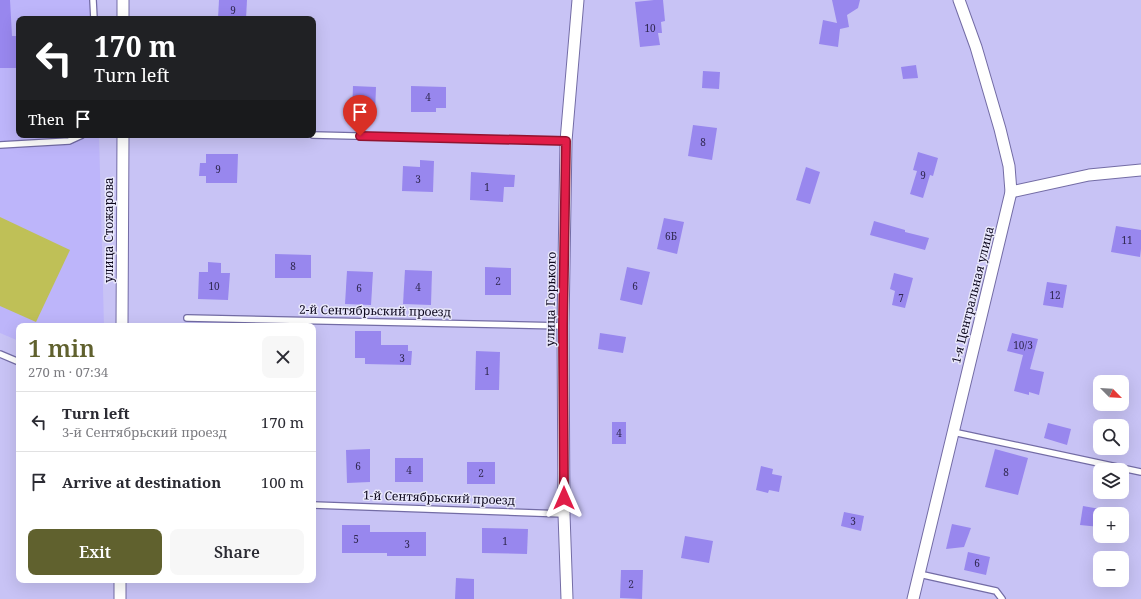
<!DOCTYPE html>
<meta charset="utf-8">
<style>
body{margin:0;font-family:"Noto Serif",serif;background:#f7f7f7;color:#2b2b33;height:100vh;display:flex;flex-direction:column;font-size:15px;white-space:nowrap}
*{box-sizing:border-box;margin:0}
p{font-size:13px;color:#7c7c81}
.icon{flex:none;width:22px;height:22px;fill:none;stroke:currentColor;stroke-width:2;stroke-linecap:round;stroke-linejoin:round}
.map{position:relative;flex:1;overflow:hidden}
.side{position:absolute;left:16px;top:323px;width:300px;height:260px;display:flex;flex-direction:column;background:#fff;border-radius:8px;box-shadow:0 4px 16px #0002}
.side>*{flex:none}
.banner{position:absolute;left:16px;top:16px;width:300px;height:122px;border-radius:8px;box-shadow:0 4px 16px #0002;background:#202124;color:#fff;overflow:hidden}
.needle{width:26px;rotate:114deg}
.controls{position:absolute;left:1093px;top:375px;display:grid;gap:8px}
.controls a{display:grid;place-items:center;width:36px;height:36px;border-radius:8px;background:#fff;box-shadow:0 4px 16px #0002;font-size:20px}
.pin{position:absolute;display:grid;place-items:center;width:34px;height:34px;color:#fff;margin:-41px -17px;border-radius:50% 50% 50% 0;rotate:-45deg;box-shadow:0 0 4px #0007}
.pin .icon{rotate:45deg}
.me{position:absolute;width:44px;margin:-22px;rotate:0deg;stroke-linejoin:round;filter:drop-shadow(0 0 3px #0008)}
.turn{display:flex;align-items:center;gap:14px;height:84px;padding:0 12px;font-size:18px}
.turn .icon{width:52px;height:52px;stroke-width:2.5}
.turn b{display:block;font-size:28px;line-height:34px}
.then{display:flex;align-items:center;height:38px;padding:0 12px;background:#0003;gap:8px;font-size:15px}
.round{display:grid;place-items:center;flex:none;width:42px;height:42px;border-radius:8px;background:#f7f7f7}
.head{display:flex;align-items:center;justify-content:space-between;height:68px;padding:0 12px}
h1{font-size:24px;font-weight:600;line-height:30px;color:#60612e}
.button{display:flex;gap:8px;margin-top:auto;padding:8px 12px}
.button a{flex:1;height:46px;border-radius:8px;background:#60612e;color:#fff;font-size:16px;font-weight:600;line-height:46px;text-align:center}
.button a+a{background:#f7f7f7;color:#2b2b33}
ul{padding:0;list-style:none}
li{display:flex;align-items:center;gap:12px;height:60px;padding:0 12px;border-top:1px solid #e1e1e2}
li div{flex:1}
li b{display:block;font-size:15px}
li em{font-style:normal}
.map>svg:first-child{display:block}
.built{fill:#bdb5fa}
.green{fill:#bfc057}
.building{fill:#9887ee}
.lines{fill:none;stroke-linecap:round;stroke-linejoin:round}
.lane-casing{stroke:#736ca5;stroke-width:8}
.street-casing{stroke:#736ca5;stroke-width:13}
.lane{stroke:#fff;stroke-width:5.5}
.street{stroke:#fff;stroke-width:11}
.route-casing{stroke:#92132f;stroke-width:10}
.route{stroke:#e11d48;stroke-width:7}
.labels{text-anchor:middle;stroke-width:3;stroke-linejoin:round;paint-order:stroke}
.number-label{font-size:10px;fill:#302852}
.street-label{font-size:12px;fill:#0d081e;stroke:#e9e8fb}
</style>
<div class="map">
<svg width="1141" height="599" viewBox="0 0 1141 599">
<rect width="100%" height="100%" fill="#c8c3f5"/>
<!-- built -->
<path class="built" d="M0,0H95V19H19V135H99L104,326H19V341L0,333Z"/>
<!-- green -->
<path class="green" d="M0,217L70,250L36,322L0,306Z"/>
<!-- building -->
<g class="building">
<path d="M0,0H10L12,36H19V68H0Z"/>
<path d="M219,0H247L246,19H218Z"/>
<path d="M654,0H663L665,21L661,22L662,33H658L660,45L640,47L635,2Z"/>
<path d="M832,0H860L858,8L847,15L849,27L840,29L838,47L819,44L823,20L837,23Z"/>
<path d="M916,65L918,78L903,79L901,67Z"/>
<path d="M703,71L720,72L719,89L702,88Z"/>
<path d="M353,86L376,87L375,114L352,113Z"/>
<path d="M411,86L446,87V108H436V112H411Z"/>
<path d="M693,125L717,128L712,160L688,156Z"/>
<path d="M918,152L938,158L933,176L930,175L923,198L910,194L917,171L913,170Z"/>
<path d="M206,154H238L237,183H206V176H199L200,163H206Z"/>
<path d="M420,160L434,161L433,192L402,191L403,166L420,167Z"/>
<path d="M806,167L820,172L810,204L796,200Z"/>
<path d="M471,172L515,175L514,187H504L503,202L470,200Z"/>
<path d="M664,218L684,222L677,254L657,249Z"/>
<path d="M874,221L905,230V232L929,238L925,250L870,235Z"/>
<path d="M1116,226L1141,230V249L1140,257L1111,252Z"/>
<path d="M275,254L311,255V278H275Z"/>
<path d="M208,262L221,263V273H230L228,300L198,299L199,272H208Z"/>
<path d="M485,267L511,268V295H485Z"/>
<path d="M627,267L650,272L642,305L620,300Z"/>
<path d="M405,270L432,271L431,305L403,304Z"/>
<path d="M347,271L373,272L371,305L345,304Z"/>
<path d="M894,273L913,278L905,308L892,305L895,291L890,289Z"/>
<path d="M1047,282L1067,285L1063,308L1043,305Z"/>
<path d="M355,331H381V345H408V351H412L411,365L365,364V358H355Z"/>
<path d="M600,333L626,337L623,353L598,349Z"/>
<path d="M1012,333L1038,339L1030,369L1044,372L1039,395L1029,392V395L1014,391L1023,355L1007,351Z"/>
<path d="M476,351L500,352L499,390H475Z"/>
<rect x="612" y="422" width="14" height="22"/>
<path d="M1048,423L1071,429L1067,445L1044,438Z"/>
<path d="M370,449V482L347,483L346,450Z"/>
<path d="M995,449L1028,458L1018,495L985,487Z"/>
<rect x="395" y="458" width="28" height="24"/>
<rect x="467" y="462" width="28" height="22"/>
<path d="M761,466L773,469L772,474L782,476L779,492L769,490L768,493L756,490Z"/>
<path d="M1083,506L1100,509V527L1080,525Z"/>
<path d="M844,512L864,516L861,531L841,526Z"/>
<path d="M952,524L971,528L964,547L946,549Z"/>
<path d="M342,525H370V532H426V556H387V553H342Z"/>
<path d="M482,528L528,529L527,554L482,553Z"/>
<path d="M685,536L713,541L709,563L681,558Z"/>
<path d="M968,552L990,557L986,575L964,570Z"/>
<path d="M621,570H643L642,599L620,598Z"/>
<path d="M456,578L474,579V599H455Z"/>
</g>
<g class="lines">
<defs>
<g id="lane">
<path d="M93,0L94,19"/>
<path d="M313,135L566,141"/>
<path d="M0,145L69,141L82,135"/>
<path d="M187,318L563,326"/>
<path d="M0,354L19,362"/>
<path d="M953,432L1141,472"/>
<path d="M313,505L564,514"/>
<path d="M919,574L996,591L1002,599"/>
</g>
<g id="street">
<path d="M123,19V0"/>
<path d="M1011,192L1089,175L1141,170"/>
<path d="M122,326L123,135"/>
<path d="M120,599V580"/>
<path d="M567,599L564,514L563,326L566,141L578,0"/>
<path d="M913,599L1011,192L1009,166L1000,129L976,47L959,0"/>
</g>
</defs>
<!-- lane casing -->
<use href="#lane" class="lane-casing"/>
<!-- street casing -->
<use href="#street" class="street-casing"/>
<!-- lane -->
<use href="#lane" class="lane"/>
<!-- street -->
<use href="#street" class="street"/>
</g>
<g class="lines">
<defs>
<path id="route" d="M360,136L566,141L563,326L564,498"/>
</defs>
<!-- route casing -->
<use href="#route" class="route-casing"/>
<!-- route -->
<use href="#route" class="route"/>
</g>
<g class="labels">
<!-- number labels -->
<g class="number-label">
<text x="233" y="14">9</text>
<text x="650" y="32">10</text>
<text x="428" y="101">4</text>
<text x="703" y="146">8</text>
<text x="218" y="173">9</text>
<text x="923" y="179">9</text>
<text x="418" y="183">3</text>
<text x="487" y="191">1</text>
<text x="671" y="240">6Б</text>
<text x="1127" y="244">11</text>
<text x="293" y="270">8</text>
<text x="498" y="285">2</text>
<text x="214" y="290">10</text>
<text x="635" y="290">6</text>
<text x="418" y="291">4</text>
<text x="359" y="292">6</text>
<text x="1055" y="299">12</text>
<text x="901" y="302">7</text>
<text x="1023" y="349">10/3</text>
<text x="402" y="362">3</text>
<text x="487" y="375">1</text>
<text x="619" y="437">4</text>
<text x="358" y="470">6</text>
<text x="409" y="474">4</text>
<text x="1006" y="476">8</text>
<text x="481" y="477">2</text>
<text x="853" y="525">3</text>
<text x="356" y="543">5</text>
<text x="505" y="545">1</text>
<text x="407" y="548">3</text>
<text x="977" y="567">6</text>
<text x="631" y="588">2</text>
</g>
<!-- street labels -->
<g class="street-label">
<text transform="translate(109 230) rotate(-90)" y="4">улица Стожарова</text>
<text transform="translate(973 295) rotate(-76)" y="4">1-я Центральная улица</text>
<text transform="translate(551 299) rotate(-89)" y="4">улица Горького</text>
<text transform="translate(375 311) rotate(1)" y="4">2-й Сентябрьский проезд</text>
<text transform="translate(439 498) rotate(2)" y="4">1-й Сентябрьский проезд</text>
</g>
</g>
</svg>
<div class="controls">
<a><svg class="needle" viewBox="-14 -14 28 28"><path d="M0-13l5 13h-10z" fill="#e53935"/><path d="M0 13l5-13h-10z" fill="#7c7c81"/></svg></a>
<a><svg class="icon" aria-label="search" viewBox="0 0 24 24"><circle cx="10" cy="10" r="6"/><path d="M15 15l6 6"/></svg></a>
<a><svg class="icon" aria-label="layers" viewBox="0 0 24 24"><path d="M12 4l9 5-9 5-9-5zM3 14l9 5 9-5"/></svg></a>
<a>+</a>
<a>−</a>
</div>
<div class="pin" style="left:360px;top:136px;background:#d93025"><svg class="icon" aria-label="arrive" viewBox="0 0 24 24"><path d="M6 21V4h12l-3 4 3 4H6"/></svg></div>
<svg class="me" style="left:564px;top:498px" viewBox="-20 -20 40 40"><path d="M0-17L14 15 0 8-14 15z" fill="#e11d48" stroke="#fff" stroke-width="4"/></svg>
<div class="banner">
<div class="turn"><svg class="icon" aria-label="left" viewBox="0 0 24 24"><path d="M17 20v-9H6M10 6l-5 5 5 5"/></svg><div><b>170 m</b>Turn left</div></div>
<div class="then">Then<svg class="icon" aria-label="arrive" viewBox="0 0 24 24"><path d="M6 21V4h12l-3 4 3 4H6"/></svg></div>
</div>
<section class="side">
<div class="head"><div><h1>1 min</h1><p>270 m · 07:34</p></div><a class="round"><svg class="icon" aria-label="close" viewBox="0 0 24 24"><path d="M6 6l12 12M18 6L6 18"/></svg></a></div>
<ul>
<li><svg class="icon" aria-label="left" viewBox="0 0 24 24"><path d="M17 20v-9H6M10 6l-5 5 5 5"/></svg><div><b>Turn left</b><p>3-й Сентябрьский проезд</p></div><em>170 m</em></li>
<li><svg class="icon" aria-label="arrive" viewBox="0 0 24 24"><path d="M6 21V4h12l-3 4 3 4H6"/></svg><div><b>Arrive at destination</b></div><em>100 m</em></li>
</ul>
<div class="button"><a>Exit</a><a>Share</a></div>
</section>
</div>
